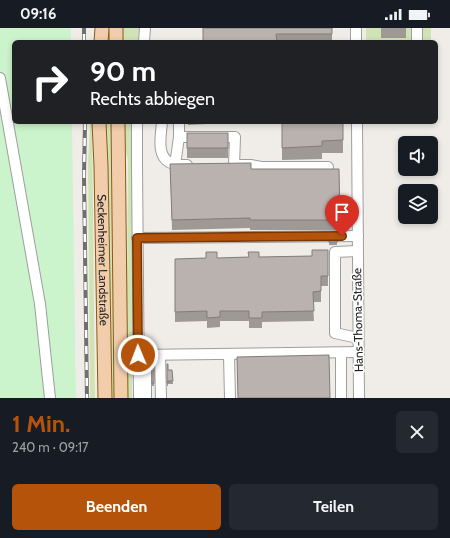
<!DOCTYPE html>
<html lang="de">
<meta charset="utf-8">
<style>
body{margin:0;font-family:Cabin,sans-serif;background:#242831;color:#f1f3f6;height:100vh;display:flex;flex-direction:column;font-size:15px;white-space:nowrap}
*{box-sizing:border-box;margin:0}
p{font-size:13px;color:#9ea1a6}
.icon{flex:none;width:22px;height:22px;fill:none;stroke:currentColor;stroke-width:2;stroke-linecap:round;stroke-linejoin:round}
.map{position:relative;height:370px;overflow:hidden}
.details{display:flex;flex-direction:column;background:#171b24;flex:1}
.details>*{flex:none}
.top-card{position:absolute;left:12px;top:12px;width:426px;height:84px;border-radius:6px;box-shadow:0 2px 6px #0003;background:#202124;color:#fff;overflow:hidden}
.controls{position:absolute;left:398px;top:108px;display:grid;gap:8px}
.controls a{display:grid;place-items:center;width:40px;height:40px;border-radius:6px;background:#171b24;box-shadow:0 2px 6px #0003;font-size:20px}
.pin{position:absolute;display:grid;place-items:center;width:34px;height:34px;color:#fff;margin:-41px -17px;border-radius:50% 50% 50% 0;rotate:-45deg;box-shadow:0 0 4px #0007}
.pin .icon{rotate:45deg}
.me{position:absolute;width:44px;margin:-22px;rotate:359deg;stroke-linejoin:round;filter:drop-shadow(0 0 3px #0008)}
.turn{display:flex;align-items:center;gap:14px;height:84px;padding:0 12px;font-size:18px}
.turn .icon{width:52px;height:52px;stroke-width:2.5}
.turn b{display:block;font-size:28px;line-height:34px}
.round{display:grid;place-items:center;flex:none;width:42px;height:42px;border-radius:6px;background:#242831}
.head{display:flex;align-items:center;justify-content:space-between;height:68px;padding:0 12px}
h1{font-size:24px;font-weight:800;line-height:30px;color:#b45309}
.button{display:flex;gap:8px;margin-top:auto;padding:8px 12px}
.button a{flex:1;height:46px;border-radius:6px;background:#b45309;color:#fff;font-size:16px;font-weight:800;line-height:46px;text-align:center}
.button a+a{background:#242831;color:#f1f3f6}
.status{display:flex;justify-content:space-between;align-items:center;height:28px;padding:0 20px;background:#171b24;direction:ltr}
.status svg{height:11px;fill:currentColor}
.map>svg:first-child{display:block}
.grass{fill:#d0e3b5}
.park{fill:#ccf4cc}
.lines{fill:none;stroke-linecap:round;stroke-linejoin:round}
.minor-casing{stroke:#9e9e9e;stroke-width:12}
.major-casing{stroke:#8a5913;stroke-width:15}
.minor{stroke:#fff;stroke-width:10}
.major{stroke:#f1cdac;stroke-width:13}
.rail-casing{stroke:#6f6f6f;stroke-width:4}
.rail{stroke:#fff;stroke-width:2.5;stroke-dasharray:8;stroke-linecap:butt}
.wall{fill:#9f9996}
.building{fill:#b9b2ae;stroke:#827d7a}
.route-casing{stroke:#753606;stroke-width:10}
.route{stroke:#b45309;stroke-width:7}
.labels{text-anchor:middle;stroke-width:3.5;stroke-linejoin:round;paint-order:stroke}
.street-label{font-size:12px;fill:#212121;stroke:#fff}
</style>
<div class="status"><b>09:16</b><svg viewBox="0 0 49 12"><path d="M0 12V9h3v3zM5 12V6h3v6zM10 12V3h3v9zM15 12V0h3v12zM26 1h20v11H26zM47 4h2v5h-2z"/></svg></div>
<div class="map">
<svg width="450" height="370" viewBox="0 0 450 370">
<rect width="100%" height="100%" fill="#f0ede8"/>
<!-- grass -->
<g class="grass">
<path d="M121,0H139L138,14H121Z"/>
<rect x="366" y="0" width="45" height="14"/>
<rect x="422" y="0" width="9" height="14"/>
<path d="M90,94H92L95,370H90L88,134L89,117Z"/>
<path d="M106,94H111L112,206L115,370H111L108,233Z"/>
<path d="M124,94H132V370H128L127,261L128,132L125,121Z"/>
</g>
<!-- park -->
<path class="park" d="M0,0H71V14H14V94H72L76,370H0Z"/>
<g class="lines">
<defs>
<g id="minor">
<path d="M356,0V14"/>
<path d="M417,0V14"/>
<path d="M144,14L145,0"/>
<path d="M0,50L40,276L50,370"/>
<path d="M137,94V137L139,370"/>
<path d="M162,94C161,108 155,131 174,136C178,137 183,137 187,137"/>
<path d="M357,94L359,370"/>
<path d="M179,109H235L234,137"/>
<path d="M175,137L179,109V94"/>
<path d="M239,137H251L261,139H328"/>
<path d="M137,210L358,208"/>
<path d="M358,223L335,224V305L358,310"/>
<path d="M341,325V370"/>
<path d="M138,327L358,324"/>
<path d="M146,327V370"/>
<path d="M160,327L161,370"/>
<path d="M229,327L230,370"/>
</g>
<g id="major">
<path d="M116,0V14"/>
<path d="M101,14L102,0"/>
<path id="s1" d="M99,94L101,138L105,370"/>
<path d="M118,94L121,370"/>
</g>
</defs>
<!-- minor casing -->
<use href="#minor" class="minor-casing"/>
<!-- major casing -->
<use href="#major" class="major-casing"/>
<!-- minor -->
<use href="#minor" class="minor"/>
<!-- major -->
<use href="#major" class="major"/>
<defs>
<g id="rail">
<path d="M84,14V0"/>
<path d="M85,94L84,148L87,370"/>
</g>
</defs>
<!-- rail casing -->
<use href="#rail" class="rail-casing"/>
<!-- rail -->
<use href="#rail" class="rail"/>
</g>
<!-- wall -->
<g class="wall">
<path d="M332,0V14H203Z"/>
<rect x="381" y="0" width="25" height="10"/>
<path d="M188,94H207V96L188,97Z"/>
<path d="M343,94V125H322V131L282,132V95Z"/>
<rect x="187" y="105" width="41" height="25"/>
<path d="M170,136L251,141H339L340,202H250V200L172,202Z"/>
<rect x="329" y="211" width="8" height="6"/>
<path d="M328,222V258H321V274H313L314,293L262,294V300H249V293H220V299L207,300V293L175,294V231L312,228Z"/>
<rect x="152" y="336" width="2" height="22"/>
<path d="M167,336L168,342H172L173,356H168V358H167Z"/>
</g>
<!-- building -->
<g class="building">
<path d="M203,0H332V6H276L277,14H203Z"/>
<path d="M299,94H343V112L322,113V118L282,120V95Z"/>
<rect x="187" y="105" width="41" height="15"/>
<path d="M251,135V141H339L340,192H250V190L172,192L170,136Z"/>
<rect x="329" y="211" width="8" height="3"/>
<path d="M312,222H328V248H321V263L313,264L314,283L262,284V290H249V283H220V289L207,290V283L175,284V231L206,230V224H217V230L249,229L248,224H259V229L312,228Z"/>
<path d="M329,327L330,370H238L237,329Z"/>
<rect x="152" y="336" width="2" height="19"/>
<path d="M167,336H168V342H172L173,353H168V355H167Z"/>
</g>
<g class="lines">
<defs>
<path id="route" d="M138,327L137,210L342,208"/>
</defs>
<!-- route casing -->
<use href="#route" class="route-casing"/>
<!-- route -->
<use href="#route" class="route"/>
</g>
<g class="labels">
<!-- street labels -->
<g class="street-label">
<text dy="4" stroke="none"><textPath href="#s1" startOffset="138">Seckenheimer Landstraße</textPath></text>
<text transform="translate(358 292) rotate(-91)" y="4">Hans-Thoma-Straße</text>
</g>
</g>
</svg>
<div class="controls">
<a><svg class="icon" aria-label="sound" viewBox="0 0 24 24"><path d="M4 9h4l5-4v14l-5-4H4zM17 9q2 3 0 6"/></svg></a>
<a><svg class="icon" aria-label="layers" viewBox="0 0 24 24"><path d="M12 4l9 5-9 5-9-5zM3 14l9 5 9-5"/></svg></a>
</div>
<div class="pin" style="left:342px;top:208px;background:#d93025"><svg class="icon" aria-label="arrive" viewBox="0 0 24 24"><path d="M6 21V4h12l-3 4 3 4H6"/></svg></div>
<svg class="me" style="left:138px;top:327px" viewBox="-20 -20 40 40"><circle r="17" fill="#b45309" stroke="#fff" stroke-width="3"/><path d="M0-11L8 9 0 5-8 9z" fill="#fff"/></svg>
<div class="top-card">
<div class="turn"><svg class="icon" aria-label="right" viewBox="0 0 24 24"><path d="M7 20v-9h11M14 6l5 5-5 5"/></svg><div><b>90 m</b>Rechts abbiegen</div></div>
</div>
</div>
<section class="details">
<div class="head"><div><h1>1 Min.</h1><p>240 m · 09:17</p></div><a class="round"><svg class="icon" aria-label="close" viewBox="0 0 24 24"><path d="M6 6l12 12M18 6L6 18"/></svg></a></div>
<div class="button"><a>Beenden</a><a>Teilen</a></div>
</section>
